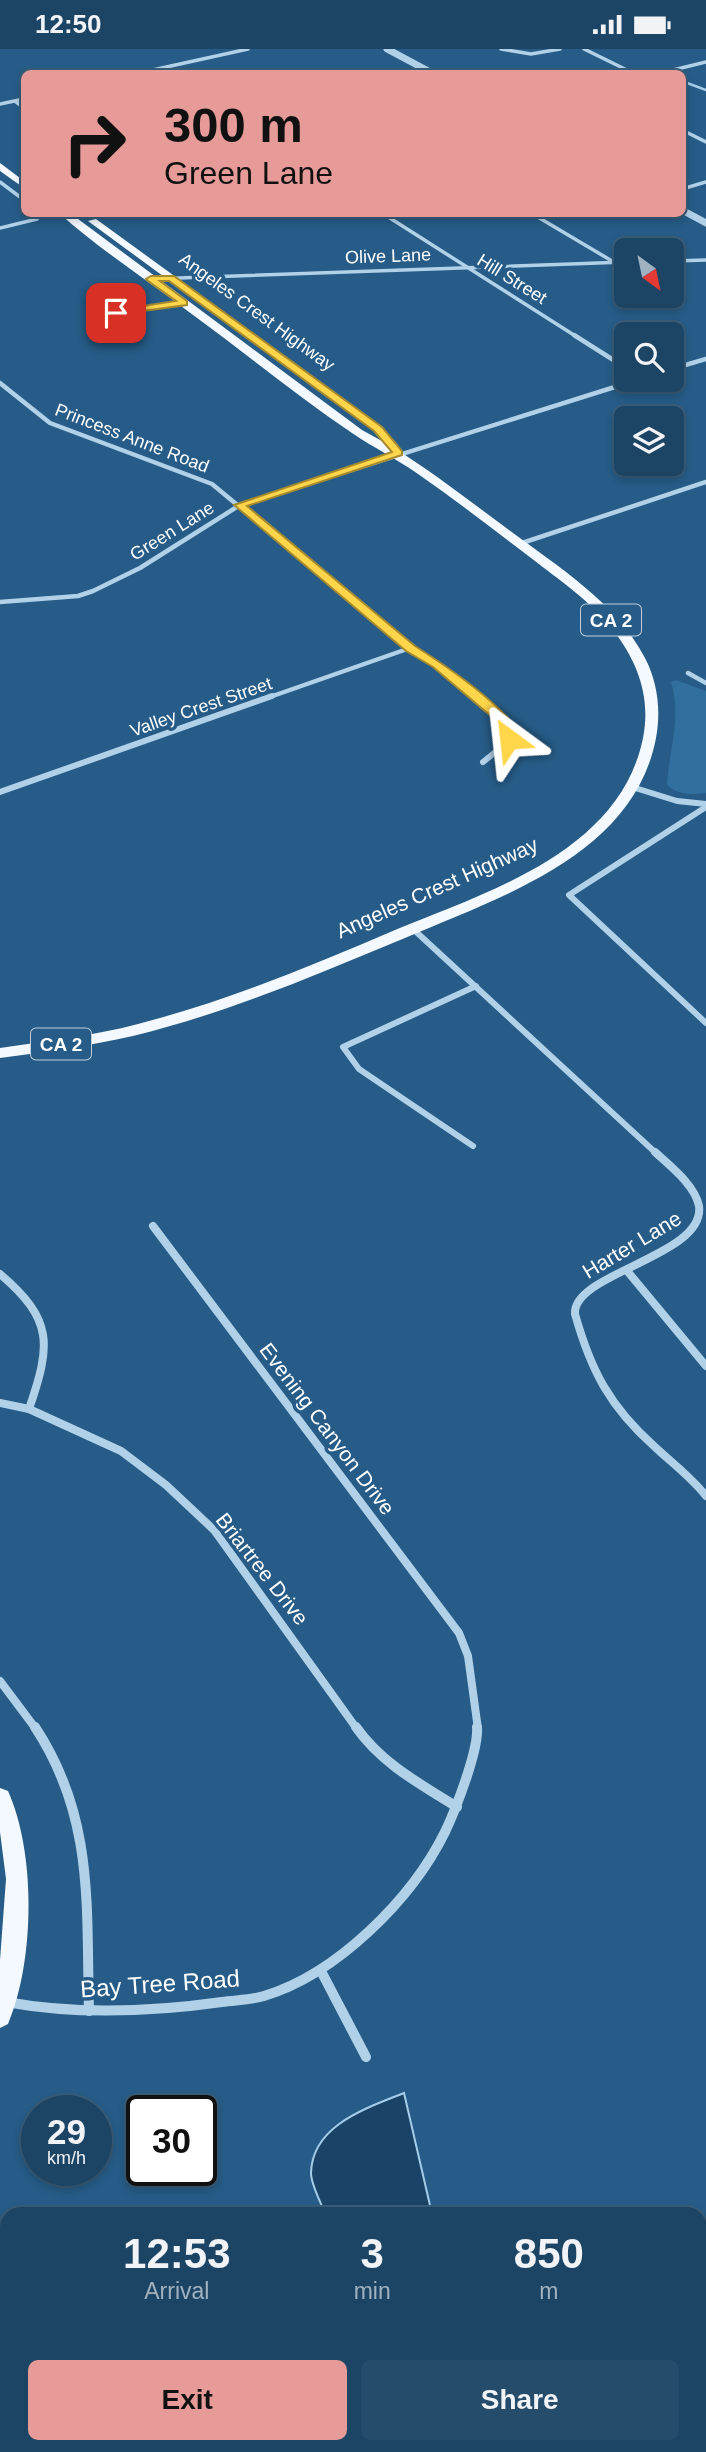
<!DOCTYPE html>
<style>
body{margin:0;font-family:Helvetica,sans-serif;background:#254c6b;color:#f1f3f6;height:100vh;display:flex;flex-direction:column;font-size:26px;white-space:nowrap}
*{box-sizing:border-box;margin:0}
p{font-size:23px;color:#a0b1bf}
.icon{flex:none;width:38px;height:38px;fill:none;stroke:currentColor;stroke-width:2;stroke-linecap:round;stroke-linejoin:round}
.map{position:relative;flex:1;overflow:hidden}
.panel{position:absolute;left:0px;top:2158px;width:707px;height:247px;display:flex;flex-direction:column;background:#1c4565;border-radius:21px 21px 0 0;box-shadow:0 4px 10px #0003,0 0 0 2px #3a5d79}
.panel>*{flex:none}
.hud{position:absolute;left:21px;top:21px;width:665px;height:147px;border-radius:10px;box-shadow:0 4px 10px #0003,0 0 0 2px #3a5d79;background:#e69b98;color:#111;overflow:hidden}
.needle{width:46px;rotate:147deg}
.controls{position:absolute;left:614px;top:189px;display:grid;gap:14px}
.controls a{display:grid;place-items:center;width:70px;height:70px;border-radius:10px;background:#1c4565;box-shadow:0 4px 10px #0003,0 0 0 2px #3a5d79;font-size:35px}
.speed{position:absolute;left:21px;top:2046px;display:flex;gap:14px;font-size:35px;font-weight:700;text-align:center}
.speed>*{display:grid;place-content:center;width:91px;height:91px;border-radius:50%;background:#1c4565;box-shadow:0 4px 10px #0003,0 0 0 2px #3a5d79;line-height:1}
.speed small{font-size:18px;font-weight:400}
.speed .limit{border:4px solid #111;border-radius:10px;background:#fff;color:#111}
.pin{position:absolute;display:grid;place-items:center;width:60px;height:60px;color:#fff;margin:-30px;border-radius:14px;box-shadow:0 4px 10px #0006}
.me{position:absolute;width:77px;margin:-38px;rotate:330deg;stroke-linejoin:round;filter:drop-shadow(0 0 5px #0008)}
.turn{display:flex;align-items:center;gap:24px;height:147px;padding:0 28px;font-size:32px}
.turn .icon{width:91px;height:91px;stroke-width:2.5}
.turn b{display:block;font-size:49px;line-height:60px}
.eta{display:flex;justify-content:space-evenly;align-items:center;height:119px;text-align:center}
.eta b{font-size:42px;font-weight:700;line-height:49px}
.cta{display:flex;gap:14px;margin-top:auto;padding:14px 28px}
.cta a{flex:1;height:80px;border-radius:10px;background:#e69b98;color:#111;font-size:28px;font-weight:700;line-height:80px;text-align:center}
.cta a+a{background:#254c6b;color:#f1f3f6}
.status{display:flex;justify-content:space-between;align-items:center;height:49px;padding:0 35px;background:#1c4565;direction:ltr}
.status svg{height:19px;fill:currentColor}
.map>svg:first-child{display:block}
.green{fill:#306f9e}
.water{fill:#1a4467;stroke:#a5cde9;stroke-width:2}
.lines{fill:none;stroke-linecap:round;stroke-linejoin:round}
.stream-far1{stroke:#a5cde9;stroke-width:2.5}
.stream{stroke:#a5cde9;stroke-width:6}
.minor-far4{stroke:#b1d1e8;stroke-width:3.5}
.minor-far3{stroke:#b1d1e8;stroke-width:4.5}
.minor-far2{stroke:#b1d1e8;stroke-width:6}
.minor-far1{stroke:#b1d1e8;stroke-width:8}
.minor{stroke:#b1d1e8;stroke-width:10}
.tertiary{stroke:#b1d1e8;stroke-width:7}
.primary{fill:#f3f9fe;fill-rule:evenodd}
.route{fill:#ffd54a;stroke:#a68a30;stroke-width:2}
.labels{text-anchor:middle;stroke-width:7;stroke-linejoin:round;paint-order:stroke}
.far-street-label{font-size:18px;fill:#fff;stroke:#265c87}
.shield{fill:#265c87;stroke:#becedb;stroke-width:2}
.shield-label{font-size:19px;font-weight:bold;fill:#fff}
.street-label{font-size:21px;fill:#fff;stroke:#265c87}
.near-street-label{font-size:24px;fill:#fff;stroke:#265c87}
</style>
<div class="status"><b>12:50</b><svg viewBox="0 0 49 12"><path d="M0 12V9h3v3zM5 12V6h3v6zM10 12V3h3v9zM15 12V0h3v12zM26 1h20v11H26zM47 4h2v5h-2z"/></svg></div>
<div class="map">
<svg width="706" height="2403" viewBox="0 0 706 2403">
<rect width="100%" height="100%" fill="#265c87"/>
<!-- green -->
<path class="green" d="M676,631L706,642V744C692,746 677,746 667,736C669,701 682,667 671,633Z"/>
<!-- water -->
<path class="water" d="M404,2044L432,2165H325C321,2153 311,2136 311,2124C312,2076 367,2059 404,2044Z"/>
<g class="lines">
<!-- stream-far1 -->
<path class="stream-far1" d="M682,32L706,41"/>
<!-- stream -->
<path class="stream" d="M415,2398L417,2403"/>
<!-- minor-far4 -->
<g class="minor-far4">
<path d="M501,0L531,5L560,0"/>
<path d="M584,0L633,24"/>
<path d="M139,24L248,0"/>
<path d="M661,24L706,13"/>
<path d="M15,52L24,59"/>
<path d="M0,55L24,50"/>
<path d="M682,81L706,93"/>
<path d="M0,133L24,151"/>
<path d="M682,140L706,133"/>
<path d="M382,164L577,288"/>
<path d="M531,164L612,212"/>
<path d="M0,179L37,170L41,164"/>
<path d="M672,212L706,211"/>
<path d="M151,230L626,213"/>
<path d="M93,268L184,254"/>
</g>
<!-- minor-far3 -->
<g class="minor-far3">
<path d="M574,286L626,319"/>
<path d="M672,320L706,310"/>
<path d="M0,334L50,374L212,435L410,599L437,616L477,649"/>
<path d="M519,495L706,433"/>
<path d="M0,553L78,547L93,542L140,519L240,456L637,331"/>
<path d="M688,624L706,634"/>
<path d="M267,649L410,599"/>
</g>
<!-- minor-far2 -->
<g class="minor-far2">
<path d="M475,647L511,681L504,696L483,713"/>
<path d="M632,738L677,752L706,755"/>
<path d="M0,743L272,647"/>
<path d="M706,758L569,846L706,974"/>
<path d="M413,880L657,1105"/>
<path d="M473,1097L359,1020L343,998L476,937"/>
</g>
<!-- minor-far1 -->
<g class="minor-far1">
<path d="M655,1103C670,1117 695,1136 699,1157C706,1207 572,1224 575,1265C591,1322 610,1358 655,1398C672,1414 691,1428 706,1447"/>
<path d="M153,1177L459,1584L468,1607L478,1680"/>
<path d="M628,1223L706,1317"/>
<path d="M0,1225C54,1271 51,1296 29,1360"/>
<path d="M0,1354L29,1360L121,1402L166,1436L214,1481L357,1680"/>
<path d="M0,1632L36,1680"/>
</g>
<!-- minor -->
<g class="minor">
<path d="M35,1678C95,1769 86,1858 89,1962"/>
<path d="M356,1678C381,1714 420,1735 457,1758"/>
<path d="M321,1922L366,2008"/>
<path d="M6,1953C77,1966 151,1963 222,1953C236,1951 251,1951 264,1947C337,1925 412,1850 445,1783C455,1762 479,1701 477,1678"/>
</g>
<!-- tertiary -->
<g class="tertiary">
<path d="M387,0L432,24"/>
<path d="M682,161L706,174"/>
</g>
<!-- primary -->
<g class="primary">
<path d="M0,114L24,132V139L0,122Z"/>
<path d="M59,164H70L362,381L382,392L374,382L88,172L96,170L382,378L398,396L394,399C434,424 471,453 509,481C557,517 617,554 645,609C658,634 661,662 656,689C634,806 500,848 405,889C316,926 227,964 133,987C89,997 45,1003 0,1009V999C46,992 93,987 138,975C227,952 311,917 395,881C487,843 620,803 643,689C651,649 638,613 613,581C591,552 559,531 531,509C494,481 457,452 418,425C397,410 374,399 352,384C296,346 244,303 189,263C146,230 99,200 59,164Z"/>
<path d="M0,1739L8,1742C36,1804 35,1912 8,1975L0,1979V1911L6,1830L0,1783Z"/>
</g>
</g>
<!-- route -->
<path class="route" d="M151,227H174L382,378L402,402V406L247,457L415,597C448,618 494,649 518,681L514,693H505V682L499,674L433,618L406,602L234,456L392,403L374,382L169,232H160L187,252V256L112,266V262L116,261L176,252L148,232L146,230Z"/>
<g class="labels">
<!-- far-street labels -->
<g class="far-street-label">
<text transform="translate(388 207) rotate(-2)" y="6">Olive Lane</text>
<text transform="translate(512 230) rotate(32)" y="6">Hill Street</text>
<text transform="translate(257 263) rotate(36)" y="6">Angeles Crest Highway</text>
<text transform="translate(132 389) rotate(21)" y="6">Princess Anne Road</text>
<text transform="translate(172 482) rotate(-32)" y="6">Green Lane</text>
<text transform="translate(201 658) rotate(-19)" y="6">Valley Crest Street</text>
</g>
<!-- shield labels -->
<g class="shield">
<rect x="581" y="555.5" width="60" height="31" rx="5"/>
<rect x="31" y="979.5" width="60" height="31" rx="5"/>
</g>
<g class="shield-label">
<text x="611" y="578">CA 2</text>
<text x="61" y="1002">CA 2</text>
</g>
<!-- street labels -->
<g class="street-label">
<text transform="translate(437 839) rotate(-24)" y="7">Angeles Crest Highway</text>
<text transform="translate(632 1196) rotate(-31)" y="7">Harter Lane</text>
<text transform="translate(327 1380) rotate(53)" y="7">Evening Canyon Drive</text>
<text transform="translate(262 1520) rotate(52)" y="7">Briartree Drive</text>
</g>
<!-- near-street labels -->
<g class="near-street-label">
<text transform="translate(160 1935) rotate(-4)" y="8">Bay Tree Road</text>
</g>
</g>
</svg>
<div class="controls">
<a><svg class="needle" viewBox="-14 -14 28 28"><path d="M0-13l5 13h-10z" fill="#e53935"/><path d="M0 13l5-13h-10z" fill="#a0b1bf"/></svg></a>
<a><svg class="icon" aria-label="search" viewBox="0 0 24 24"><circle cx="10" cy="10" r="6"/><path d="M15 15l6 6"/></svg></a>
<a><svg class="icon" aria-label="layers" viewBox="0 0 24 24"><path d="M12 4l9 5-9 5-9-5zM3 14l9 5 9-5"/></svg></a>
</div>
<div class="speed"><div>29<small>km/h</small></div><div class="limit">30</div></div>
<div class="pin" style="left:116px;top:264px;background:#d93025"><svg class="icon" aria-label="arrive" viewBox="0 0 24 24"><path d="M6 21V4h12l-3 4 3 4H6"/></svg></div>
<svg class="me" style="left:509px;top:690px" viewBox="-20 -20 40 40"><path d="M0-17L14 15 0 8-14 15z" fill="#ffd54a" stroke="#fff" stroke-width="4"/></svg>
<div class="hud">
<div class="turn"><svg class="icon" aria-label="right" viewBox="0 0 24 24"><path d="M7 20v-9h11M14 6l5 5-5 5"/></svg><div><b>300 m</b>Green Lane</div></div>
</div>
<section class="panel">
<div class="eta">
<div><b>12:53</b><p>Arrival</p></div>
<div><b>3</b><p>min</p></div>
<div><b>850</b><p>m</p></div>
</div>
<div class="cta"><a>Exit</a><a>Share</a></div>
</section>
</div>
